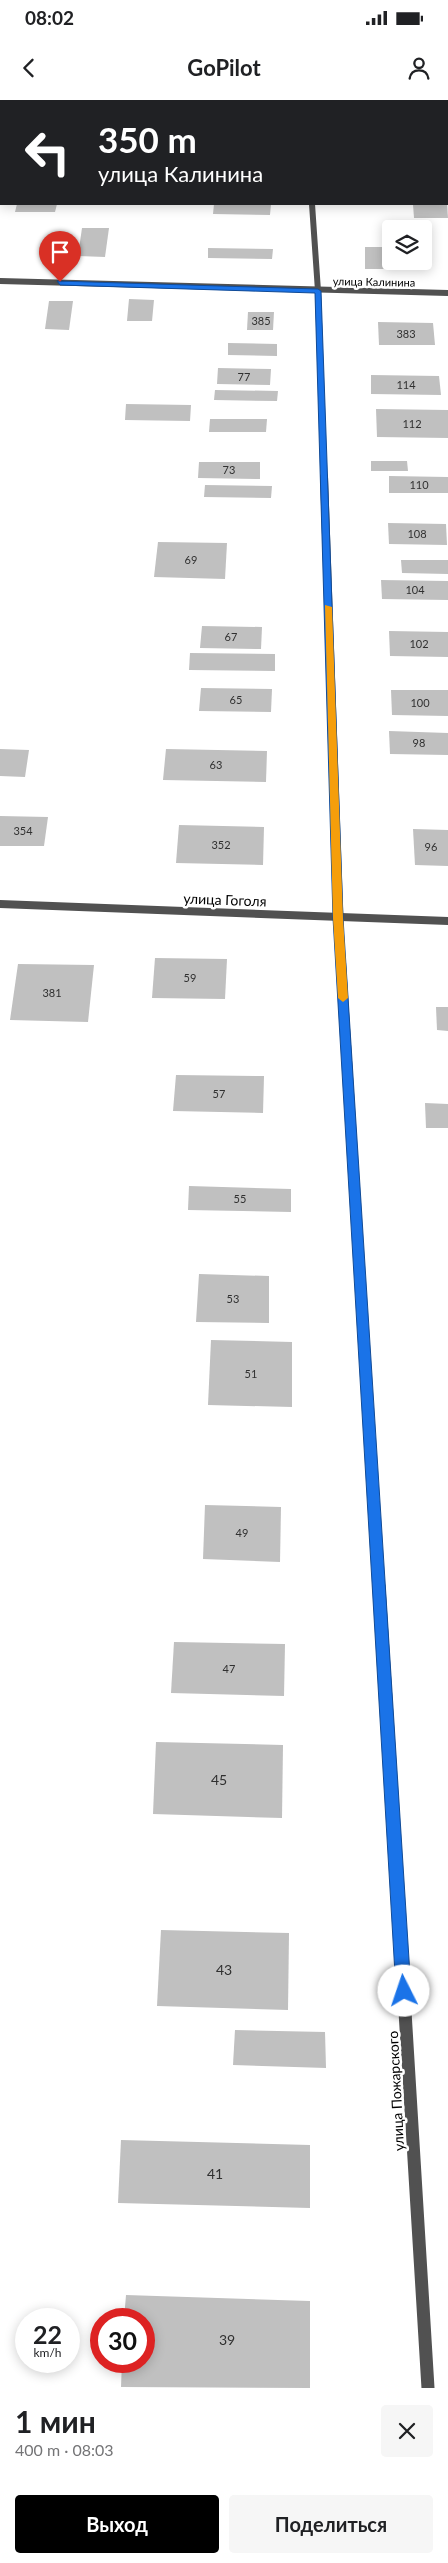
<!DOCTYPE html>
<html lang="ru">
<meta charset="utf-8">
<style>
body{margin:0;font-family:Lato,sans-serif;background:#f6f6f6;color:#202124;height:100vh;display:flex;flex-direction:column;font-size:19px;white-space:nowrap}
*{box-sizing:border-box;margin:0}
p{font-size:16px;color:#757577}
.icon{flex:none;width:28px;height:28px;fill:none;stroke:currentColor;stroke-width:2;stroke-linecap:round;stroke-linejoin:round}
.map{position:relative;height:2288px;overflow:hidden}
.side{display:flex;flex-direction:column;background:#fff;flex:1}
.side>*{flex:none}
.banner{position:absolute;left:0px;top:0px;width:449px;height:105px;box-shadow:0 2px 12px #0003;background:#202124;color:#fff;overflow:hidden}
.tools{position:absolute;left:382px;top:120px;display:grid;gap:10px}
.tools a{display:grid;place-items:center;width:50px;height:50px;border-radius:5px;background:#fff;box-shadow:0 2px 12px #0003;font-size:25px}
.speed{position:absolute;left:15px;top:2208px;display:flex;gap:10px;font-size:25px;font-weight:700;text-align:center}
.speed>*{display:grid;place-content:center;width:65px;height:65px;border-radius:50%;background:#fff;box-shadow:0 2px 12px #0003;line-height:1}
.speed small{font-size:12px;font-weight:400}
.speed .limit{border:8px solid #d22;background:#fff;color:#111}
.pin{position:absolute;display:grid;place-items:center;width:42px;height:42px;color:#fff;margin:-51px -21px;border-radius:50% 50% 50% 0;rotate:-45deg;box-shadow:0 0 5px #0007}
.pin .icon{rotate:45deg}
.me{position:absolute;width:55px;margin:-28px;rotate:356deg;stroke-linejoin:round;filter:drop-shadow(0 0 4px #0008)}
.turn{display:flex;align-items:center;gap:18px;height:105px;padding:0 15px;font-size:22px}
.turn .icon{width:65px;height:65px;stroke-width:2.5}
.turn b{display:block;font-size:35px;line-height:42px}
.round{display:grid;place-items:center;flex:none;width:52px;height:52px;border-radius:5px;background:#f6f6f6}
.overview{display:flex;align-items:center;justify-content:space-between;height:85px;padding:0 15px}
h1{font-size:30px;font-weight:700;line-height:38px}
.action{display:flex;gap:10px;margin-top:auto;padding:10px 15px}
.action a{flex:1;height:58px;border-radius:5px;background:#000;color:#fff;font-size:20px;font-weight:700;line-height:58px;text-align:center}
.action a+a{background:#f6f6f6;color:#202124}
.status{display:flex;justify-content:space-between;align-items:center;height:35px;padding:0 25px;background:#fff;direction:ltr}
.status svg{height:14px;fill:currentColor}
header{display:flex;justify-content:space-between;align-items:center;height:65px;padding:0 15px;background:#fff;font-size:22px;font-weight:700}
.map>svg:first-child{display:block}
.building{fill:#c0c0c0}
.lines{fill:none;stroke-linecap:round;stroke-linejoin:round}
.street-far3{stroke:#515151;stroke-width:6}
.street-far2{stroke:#515151;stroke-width:8}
.street-far1{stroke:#515151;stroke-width:10}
.street{stroke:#515151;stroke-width:13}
.route{fill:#1a73e8;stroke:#114b97}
.slow{fill:#f59e0b}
.labels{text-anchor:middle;stroke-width:5;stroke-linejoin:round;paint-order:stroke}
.far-street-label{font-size:11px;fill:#000;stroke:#fff}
.number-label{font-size:11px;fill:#303030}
.street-label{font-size:14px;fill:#000;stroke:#fff}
.near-number-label{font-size:14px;fill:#303030}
</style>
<div class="status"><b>08:02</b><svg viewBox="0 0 49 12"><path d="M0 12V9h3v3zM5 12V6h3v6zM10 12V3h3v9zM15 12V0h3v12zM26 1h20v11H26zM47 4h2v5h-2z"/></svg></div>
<header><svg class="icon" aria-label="back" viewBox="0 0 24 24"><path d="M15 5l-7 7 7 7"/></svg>GoPilot<svg class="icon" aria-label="person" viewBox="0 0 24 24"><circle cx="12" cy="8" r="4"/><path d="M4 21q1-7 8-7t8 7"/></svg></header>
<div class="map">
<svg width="448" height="2288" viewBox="0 0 448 2288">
<rect width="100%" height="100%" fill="#fff"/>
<!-- building -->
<g class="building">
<path d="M17,104H57L55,112H15Z"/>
<path d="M214,104H271L270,115L213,114Z"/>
<path d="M413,104H447L448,118H414Z"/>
<path d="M82,128H109L105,157L78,156Z"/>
<path d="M365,147H391V161H424L425,156L426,169H365Z"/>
<path d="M208,148L273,149L272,159L208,158Z"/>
<path d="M129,199L154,200L152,221H127Z"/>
<path d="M49,201H73L69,230L45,229Z"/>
<path d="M248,212H274L273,230H247Z"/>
<path d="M378,222L433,223L435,245H379Z"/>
<path d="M228,243L277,244V256L228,255Z"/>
<path d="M218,268L271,269L270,285L217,284Z"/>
<path d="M371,275L439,276L441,295L371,294Z"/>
<path d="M215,290L278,291L277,301L214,300Z"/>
<path d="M126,304L191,305L190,321L125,320Z"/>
<path d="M376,309L448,310V338L377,337Z"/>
<path d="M210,319H267L266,332H209Z"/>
<path d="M371,361H407L408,371H371Z"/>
<path d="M199,362H260V379L198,378Z"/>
<path d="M389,376L448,377V393H389Z"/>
<path d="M205,385L272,386L271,398L204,397Z"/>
<path d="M388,423L446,424L447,445L389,444Z"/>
<path d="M158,442L227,443L225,479L154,477Z"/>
<path d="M401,460H448V474L402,473Z"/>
<path d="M381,480L448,481V500L382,499Z"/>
<path d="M202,526L262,527L261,549L200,548Z"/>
<path d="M389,531L448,532V557L390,556Z"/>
<path d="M190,553L275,554V571L189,570Z"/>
<path d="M201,588L272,589L271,612L199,611Z"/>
<path d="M391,590H448V616L392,615Z"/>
<path d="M389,631L448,633V655L390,654Z"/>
<path d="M0,649L29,650L25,677L0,676Z"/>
<path d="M166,649L267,651L266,682L163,680Z"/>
<path d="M0,716L48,717L44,746H0Z"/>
<path d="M179,725L264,727L263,765L176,763Z"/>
<path d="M413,729L448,730V766L415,765Z"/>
<path d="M155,858L227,859L225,899L152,898Z"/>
<path d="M18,864L94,865L88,922L10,920Z"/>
<path d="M436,907H448V931L437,930Z"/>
<path d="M176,975L264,976L263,1013L173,1011Z"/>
<path d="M425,1003L448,1004V1028H426Z"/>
<path d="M189,1086L291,1089V1112L188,1110Z"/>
<path d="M199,1174L269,1176V1223L196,1222Z"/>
<path d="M211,1240L292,1242V1307L208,1305Z"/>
<path d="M205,1405L281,1407L280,1462L203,1459Z"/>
<path d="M174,1542L285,1544L284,1596L171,1593Z"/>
<path d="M156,1642L283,1645L282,1718L153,1714Z"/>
<path d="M161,1830L289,1833L288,1910L157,1906Z"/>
<path d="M235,1930L325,1932L326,1968L233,1965Z"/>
<path d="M121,2040L310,2045V2108L118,2103Z"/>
<path d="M126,2195L310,2201V2288L121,2287L122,2261H144V2219H124Z"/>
</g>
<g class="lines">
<!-- street-far3 -->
<g class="street-far3">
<path d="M312,104L318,191L324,378"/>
<path d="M0,181L448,193"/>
</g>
<!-- street-far2 -->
<g class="street-far2">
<path d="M324,377L341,864"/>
<path d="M0,804L448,821"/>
</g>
<!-- street-far1 -->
<path class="street-far1" d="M341,862L379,1487"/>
<!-- street -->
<path class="street" d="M379,1486L428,2288"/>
</g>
<!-- route -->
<path class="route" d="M57,181L318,189L321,191L343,818L411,1891L409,1896L404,1898L399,1896L396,1891L333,818L315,193L60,185Z"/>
<!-- slow -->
<path class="slow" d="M325,505L332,507L343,818L348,898L343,902L338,898L333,818Z"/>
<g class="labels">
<!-- far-street labels -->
<g class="far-street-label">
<text transform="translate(374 182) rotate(1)" y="4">улица Калинина</text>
</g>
<!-- number labels -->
<g class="number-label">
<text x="261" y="225">385</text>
<text x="406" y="238">383</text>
<text x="244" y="281">77</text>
<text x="406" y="289">114</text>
<text x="412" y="328">112</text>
<text x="229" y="374">73</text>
<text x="419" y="389">110</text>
<text x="417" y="438">108</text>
<text x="191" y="464">69</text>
<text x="415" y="494">104</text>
<text x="231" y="541">67</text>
<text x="419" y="548">102</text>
<text x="236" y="604">65</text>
<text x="420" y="607">100</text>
<text x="419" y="647">98</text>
<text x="216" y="669">63</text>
<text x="23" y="735">354</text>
<text x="221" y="749">352</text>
<text x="431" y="751">96</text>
<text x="190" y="882">59</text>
<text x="52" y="897">381</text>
<text x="219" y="998">57</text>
<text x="240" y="1103">55</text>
<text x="233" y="1203">53</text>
<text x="251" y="1278">51</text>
<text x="242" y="1437">49</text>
<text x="229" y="1573">47</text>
</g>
<!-- street labels -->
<g class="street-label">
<text transform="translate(225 800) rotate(2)" y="5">улица Гоголя</text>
<text transform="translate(396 1991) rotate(-93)" y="5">улица Пожарского</text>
</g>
<!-- near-number labels -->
<g class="near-number-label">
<text x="219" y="1685">45</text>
<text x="224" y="1875">43</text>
<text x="215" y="2079">41</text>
<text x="227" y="2245">39</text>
</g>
</g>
</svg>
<div class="tools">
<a><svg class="icon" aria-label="layers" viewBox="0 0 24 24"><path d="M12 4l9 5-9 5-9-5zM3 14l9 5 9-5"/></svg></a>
</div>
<div class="speed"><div>22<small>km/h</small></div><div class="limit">30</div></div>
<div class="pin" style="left:60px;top:182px;background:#d93025"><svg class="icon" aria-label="arrive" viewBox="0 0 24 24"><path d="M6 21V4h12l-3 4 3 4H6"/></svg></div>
<svg class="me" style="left:404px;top:1891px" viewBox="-20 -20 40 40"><circle r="19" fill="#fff"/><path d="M0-13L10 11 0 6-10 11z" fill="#1a73e8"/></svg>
<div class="banner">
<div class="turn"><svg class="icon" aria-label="left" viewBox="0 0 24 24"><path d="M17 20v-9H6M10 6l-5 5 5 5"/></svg><div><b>350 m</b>улица Калинина</div></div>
</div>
</div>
<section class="side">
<div class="overview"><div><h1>1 мин</h1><p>400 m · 08:03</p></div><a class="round"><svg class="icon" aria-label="close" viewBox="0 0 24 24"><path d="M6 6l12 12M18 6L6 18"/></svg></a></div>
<div class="action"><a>Выход</a><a>Поделиться</a></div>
</section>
